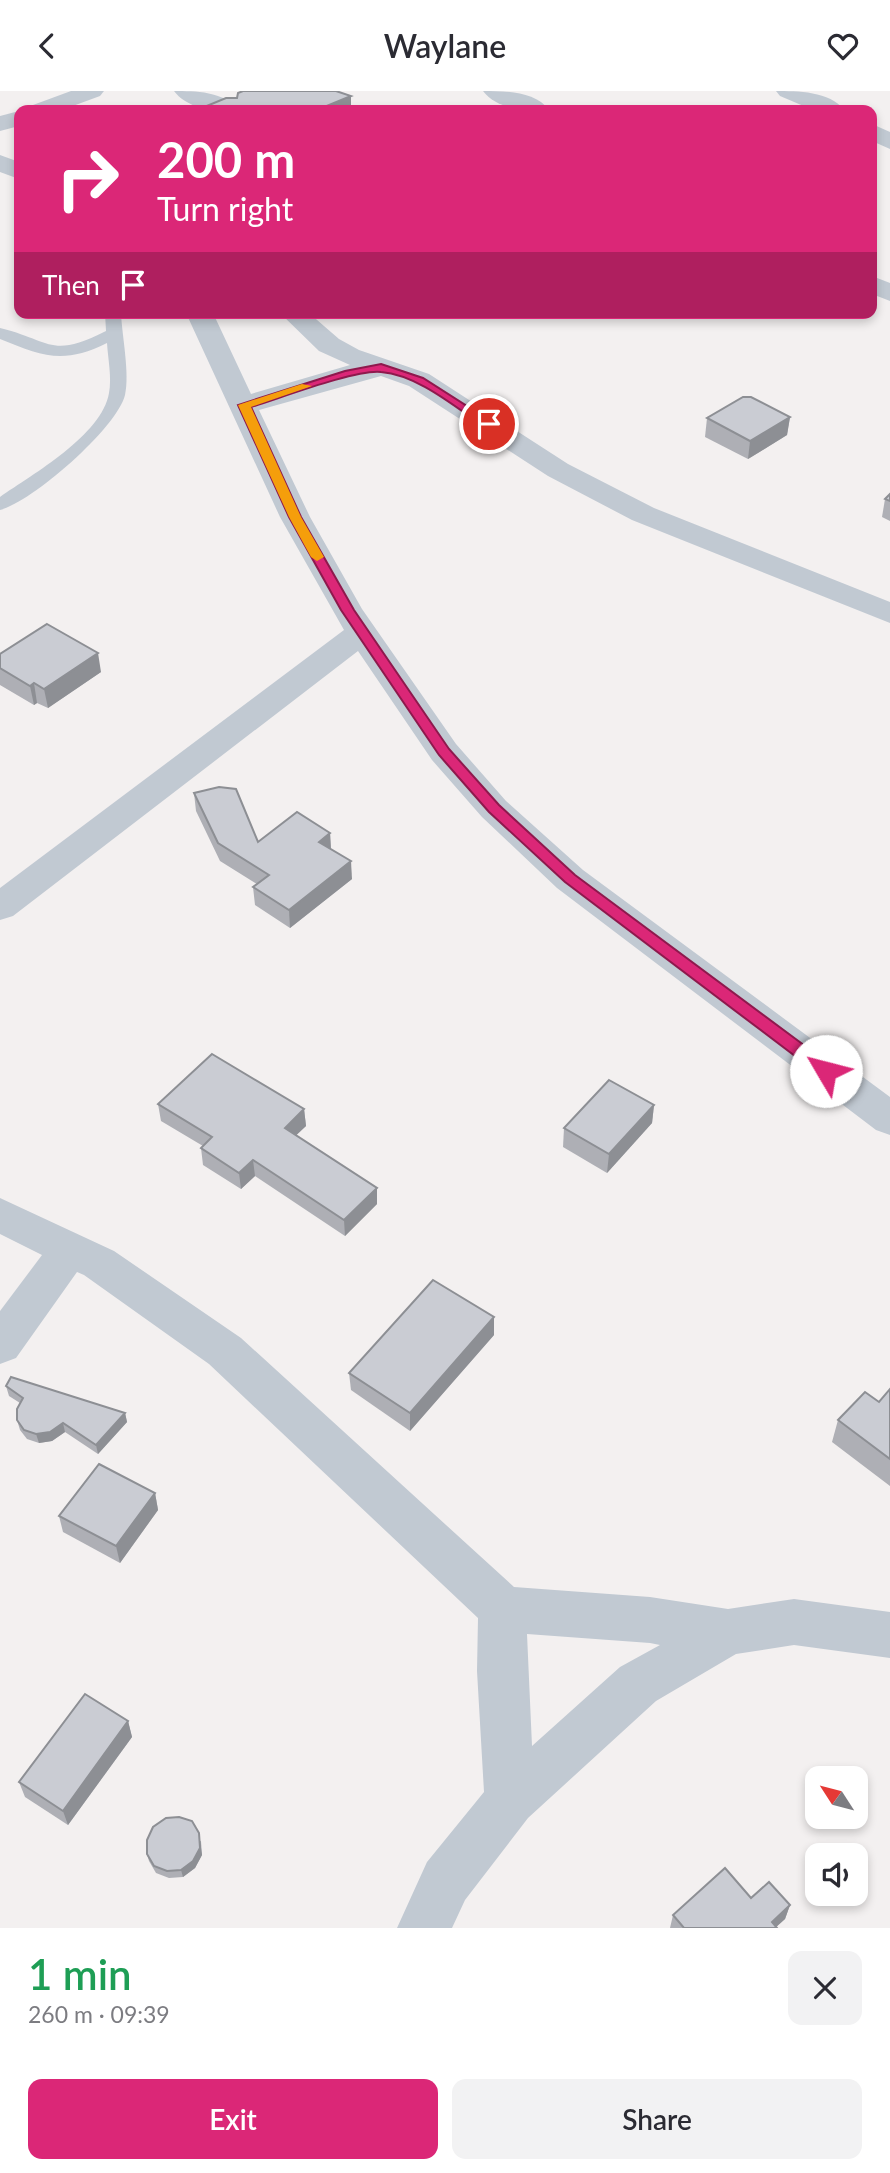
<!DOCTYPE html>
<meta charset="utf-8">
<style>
body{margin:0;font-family:Lato,sans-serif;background:#f2f2f3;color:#2b2b33;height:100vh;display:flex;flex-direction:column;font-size:26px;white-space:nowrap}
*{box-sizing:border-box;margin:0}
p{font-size:23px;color:#7c7c81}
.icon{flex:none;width:38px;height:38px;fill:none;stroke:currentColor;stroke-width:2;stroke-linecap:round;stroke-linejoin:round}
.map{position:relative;height:1837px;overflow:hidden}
.sheet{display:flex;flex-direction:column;background:#fff;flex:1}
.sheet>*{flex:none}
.top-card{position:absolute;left:14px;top:14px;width:863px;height:214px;border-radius:14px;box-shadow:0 4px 10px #0003;background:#db2777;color:#fff;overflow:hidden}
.needle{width:46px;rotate:306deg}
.fabs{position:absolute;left:805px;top:1675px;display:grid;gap:14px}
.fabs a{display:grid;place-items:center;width:63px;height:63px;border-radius:14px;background:#fff;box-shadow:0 4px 10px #0003;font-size:35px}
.pin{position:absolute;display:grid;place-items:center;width:60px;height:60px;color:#fff;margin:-30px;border:4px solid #fff;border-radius:50%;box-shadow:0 2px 7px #0007}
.me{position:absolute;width:77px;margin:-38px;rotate:307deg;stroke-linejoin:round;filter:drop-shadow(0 0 5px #0008)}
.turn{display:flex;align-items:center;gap:24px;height:147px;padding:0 28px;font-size:32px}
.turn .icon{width:91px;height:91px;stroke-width:2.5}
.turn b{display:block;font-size:49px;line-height:60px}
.then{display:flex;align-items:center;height:66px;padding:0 28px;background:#0003;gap:14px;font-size:26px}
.round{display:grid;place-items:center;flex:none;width:74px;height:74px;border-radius:14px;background:#f2f2f3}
.summary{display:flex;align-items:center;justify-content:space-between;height:119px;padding:0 28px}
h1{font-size:42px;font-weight:600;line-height:52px;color:#1e9e55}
.cta{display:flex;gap:14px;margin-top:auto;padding:14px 28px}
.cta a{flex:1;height:80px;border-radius:14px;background:#db2777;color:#fff;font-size:28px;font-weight:600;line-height:80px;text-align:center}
.cta a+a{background:#f2f2f3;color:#2b2b33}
header{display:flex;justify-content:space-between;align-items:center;height:91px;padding:0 28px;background:#fff;font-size:32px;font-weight:600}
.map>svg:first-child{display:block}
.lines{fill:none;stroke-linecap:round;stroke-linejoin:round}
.service{fill:#c1c9d2;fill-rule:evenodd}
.minor{fill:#c1c9d2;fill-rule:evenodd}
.wall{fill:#aeafb5}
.shaded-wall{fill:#8d8f94}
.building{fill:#caccd3;stroke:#8d8f94;stroke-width:2}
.route{fill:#db2777;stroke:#8e194d;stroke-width:2}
.slow{fill:#f59e0b}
</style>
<header><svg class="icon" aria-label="back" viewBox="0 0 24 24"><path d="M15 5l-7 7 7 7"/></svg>Waylane<svg class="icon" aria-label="heart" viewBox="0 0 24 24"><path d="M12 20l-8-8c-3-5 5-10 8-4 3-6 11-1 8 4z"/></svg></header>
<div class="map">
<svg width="890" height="1837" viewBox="0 0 890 1837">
<rect width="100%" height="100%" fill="#f3f0f0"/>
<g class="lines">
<!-- service -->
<path class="service" d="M105,222H121C122,245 130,283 125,304C117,337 32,411 0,419V406C33,383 102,344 109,302C112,287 108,268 107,252C63,274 42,265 0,248V237C53,250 50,268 106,240Z"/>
<!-- minor -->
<g class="minor">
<path d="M71,0H104L100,5L62,19H29L33,14Z"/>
<path d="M174,0C195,0 224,0 238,19C217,20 188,19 174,0Z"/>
<path d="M483,0C504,0 535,0 549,19C528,20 497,19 483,0Z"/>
<path d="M776,0C797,0 830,0 844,19H813L780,5Z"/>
<path d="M19,20V35L0,40V25Z"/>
<path d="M872,33L890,41V58L872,50Z"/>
<path d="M0,64L19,71V88L0,81Z"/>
<path d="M872,185L890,192V210L872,203Z"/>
<path d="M186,222H213L251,303L350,274L319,260L280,222H309L339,248L359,259L429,283L568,373L654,417L890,511V532L632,429L548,385L409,295L381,285L259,319L310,426L362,518L456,653L506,710L583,779L890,1006V1044L876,1039L557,797L482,726L432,669L358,560L13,825L0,829V797L344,539L280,426Z"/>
<path d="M0,1107L114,1160L241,1247L514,1496L650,1506L728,1518L794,1508L890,1521V1567L794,1554L736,1563L656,1610L528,1727L465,1809L452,1837H397L427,1771L484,1701L477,1580L478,1527L209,1273L84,1184L77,1181L16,1267L0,1273V1220L42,1164L0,1143ZM527,1543L650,1552L660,1554L620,1576L532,1655Z"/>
</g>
</g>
<!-- wall -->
<g class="wall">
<path d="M790,326L787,344L748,368L705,346L707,327Z"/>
<path d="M890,403V430L882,426L885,408Z"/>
<path d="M0,563L101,581L48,617L37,612L34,614L0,594Z"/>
<path d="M194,702L258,751L330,742L331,758L352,788L290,837L255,814L253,796L257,793L220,770L196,720Z"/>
<path d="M158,1013L304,1018L306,1035L296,1044L377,1113L345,1145L255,1085L241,1098L203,1074L201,1057L203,1055L161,1030Z"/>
<path d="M654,1014L652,1032L607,1082L563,1056L564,1037Z"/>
<path d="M494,1244L410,1340L351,1299L349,1282Z"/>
<path d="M6,1295L125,1322L127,1331L98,1363L65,1341L52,1350L39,1352L27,1348L20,1339L17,1329L20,1312L9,1305Z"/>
<path d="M890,1298V1395L832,1351L838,1329L879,1311Z"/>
<path d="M155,1402L158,1419L120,1472L63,1441L59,1425Z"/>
<path d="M128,1630L132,1646L68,1734L25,1706L19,1691Z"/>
<path d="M201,1750L202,1764L195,1777L183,1786L169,1787L156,1782L149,1770L147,1763Z"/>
<path d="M751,1807L790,1814L785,1828L776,1836L777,1837H670L673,1824Z"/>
</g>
<!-- shaded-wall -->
<g class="shaded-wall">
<path d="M351,5V19H317Z"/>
<path d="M790,326L787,344L748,368L750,350Z"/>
<path d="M98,562L101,581L48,617L44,598Z"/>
<path d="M34,592L37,612L34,614L30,595Z"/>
<path d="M330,742L331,760L319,751Z"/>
<path d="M351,770L352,788L290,837L289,819Z"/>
<path d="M654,1014L652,1032L607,1082L609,1063Z"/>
<path d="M304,1018L306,1035L287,1053L285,1037Z"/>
<path d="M253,1069L255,1085L241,1098L239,1082Z"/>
<path d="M377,1097V1113L345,1145L344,1129Z"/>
<path d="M494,1226V1244L410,1340V1322Z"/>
<path d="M125,1322L127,1331L98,1363L96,1354Z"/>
<path d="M63,1332L65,1341L52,1350L39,1352L36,1343Z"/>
<path d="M155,1402L158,1419L120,1472L116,1455Z"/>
<path d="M128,1630L132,1646L68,1734L63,1720Z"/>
<path d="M199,1742L202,1764L195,1777L183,1786L181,1779Z"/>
<path d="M790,1814L785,1828L775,1837L772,1831Z"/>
</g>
<!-- building -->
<g class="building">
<path d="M243,0H336L351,5L317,19H197L226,7H237L238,2Z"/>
<path d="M743,306H751L790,326L750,350L707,327Z"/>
<path d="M890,403V410L885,408Z"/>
<path d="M47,533L98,562L44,598L34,592L30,595L0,577V563Z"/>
<path d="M219,696L236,698L258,751L297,721L330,742L319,751L351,770L289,819L253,796L269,784L218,752L194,702Z"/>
<path d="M212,963L304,1018L285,1037L377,1097L344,1129L253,1069L239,1082L201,1057L212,1046L158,1013Z"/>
<path d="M609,989L654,1014L609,1063L564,1037Z"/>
<path d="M433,1189L494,1226L410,1322L349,1282Z"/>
<path d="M11,1286L125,1322L96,1354L63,1332L50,1341L36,1343L24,1339L17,1329V1318L23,1307L6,1295Z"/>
<path d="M890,1298V1368L838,1329L865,1301L879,1311Z"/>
<path d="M99,1373L155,1402L116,1455L59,1425Z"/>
<path d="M85,1603L128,1630L63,1720L19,1691Z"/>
<path d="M179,1726L192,1730L199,1742L200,1757L193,1770L181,1779L167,1780L154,1775L147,1763V1749L153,1736L166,1727Z"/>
<path d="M725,1777L751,1807L769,1791L790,1814L772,1831L777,1837H684L673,1824Z"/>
</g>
<!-- route -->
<path class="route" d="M381,273L423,287L495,333L485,336C455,316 418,284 381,281C356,278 278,308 251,316L301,426L354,519L449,658L499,714L575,784L832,975V984H820L565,791L489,721L439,664L341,519L289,426L238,314L345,280Z"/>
<!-- slow -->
<path class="slow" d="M302,293L312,295L251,316L301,426L324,466L317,470L311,466L289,426L238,314Z"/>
</svg>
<div class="fabs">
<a><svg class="needle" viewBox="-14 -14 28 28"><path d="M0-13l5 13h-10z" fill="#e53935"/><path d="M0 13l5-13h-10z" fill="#7c7c81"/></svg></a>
<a><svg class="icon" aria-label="sound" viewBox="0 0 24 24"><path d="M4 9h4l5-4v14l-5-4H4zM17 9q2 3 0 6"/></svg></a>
</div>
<div class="pin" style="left:489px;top:333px;background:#d93025"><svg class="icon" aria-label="arrive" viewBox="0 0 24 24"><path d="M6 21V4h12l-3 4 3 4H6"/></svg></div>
<svg class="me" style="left:826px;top:980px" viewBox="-20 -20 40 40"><circle r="19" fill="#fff"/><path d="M0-13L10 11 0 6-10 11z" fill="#db2777"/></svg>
<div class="top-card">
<div class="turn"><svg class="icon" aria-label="right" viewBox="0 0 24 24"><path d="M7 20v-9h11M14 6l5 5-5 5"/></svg><div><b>200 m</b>Turn right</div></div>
<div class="then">Then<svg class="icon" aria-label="arrive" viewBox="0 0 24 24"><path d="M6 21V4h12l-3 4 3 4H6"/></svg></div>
</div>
</div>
<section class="sheet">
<div class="summary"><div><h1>1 min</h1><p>260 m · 09:39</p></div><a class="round"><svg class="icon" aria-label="close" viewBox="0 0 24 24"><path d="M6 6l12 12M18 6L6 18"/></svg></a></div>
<div class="cta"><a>Exit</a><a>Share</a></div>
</section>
